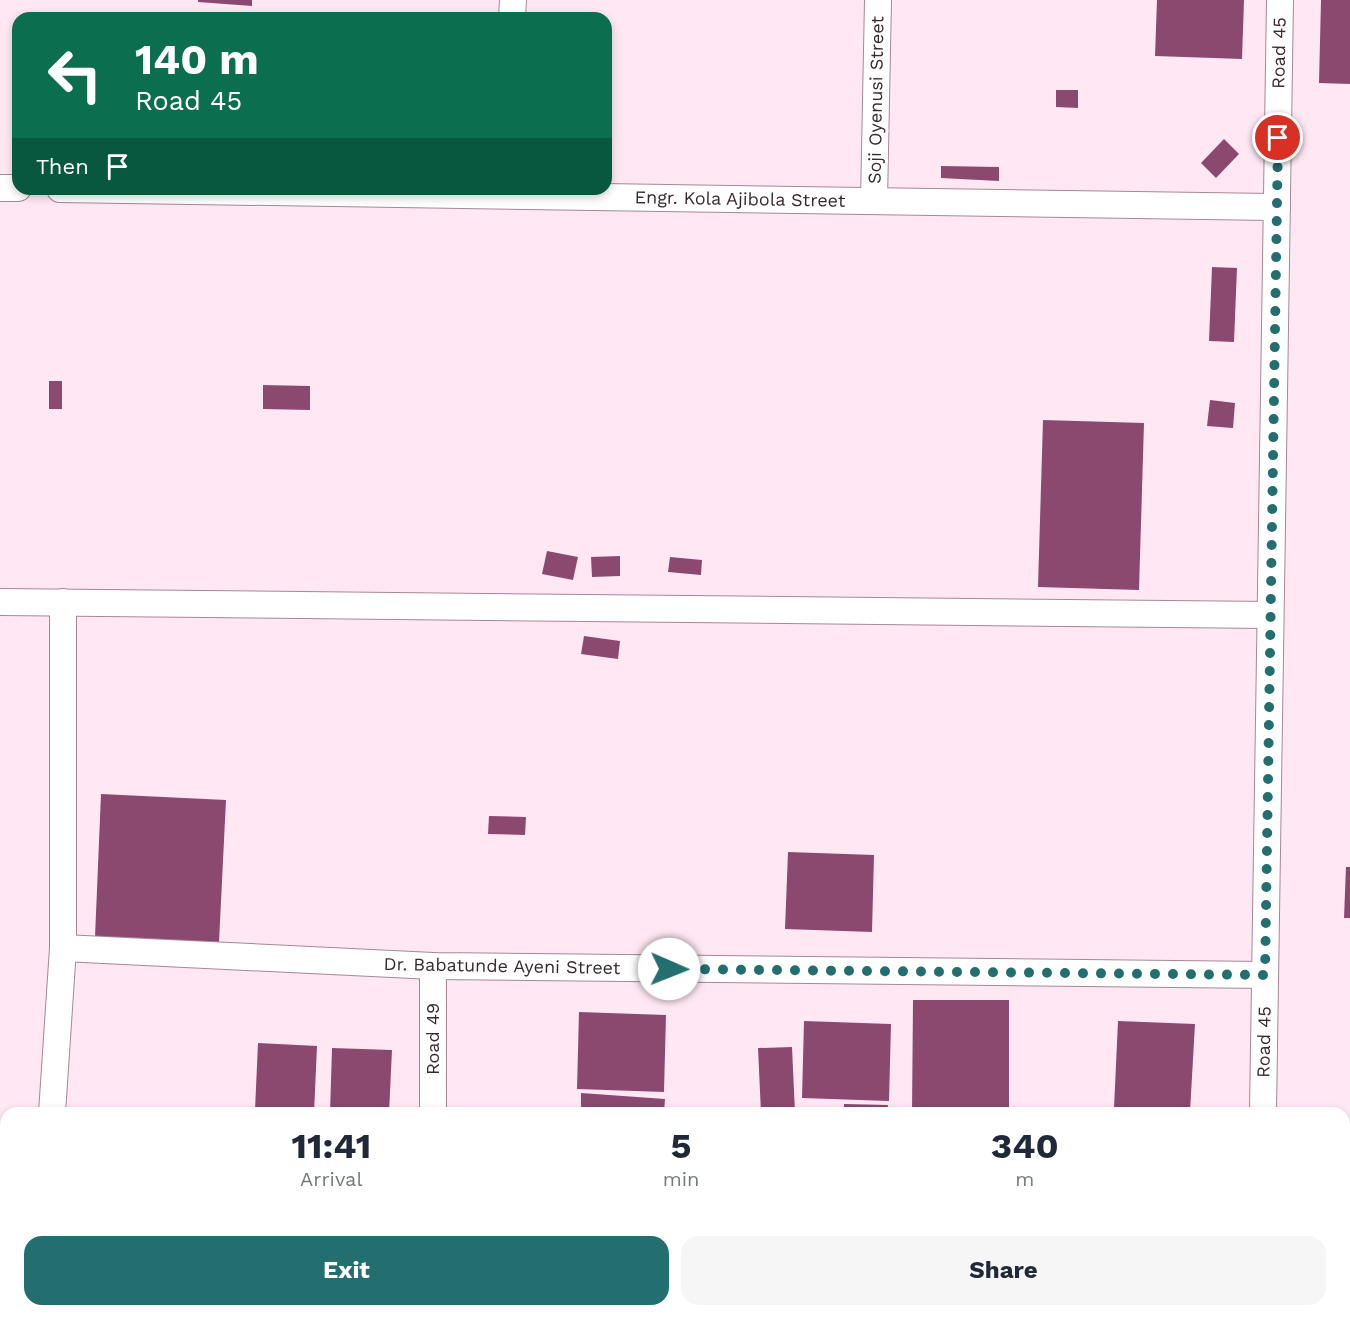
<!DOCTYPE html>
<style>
body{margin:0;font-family:"Work Sans",sans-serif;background:#f6f6f7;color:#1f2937;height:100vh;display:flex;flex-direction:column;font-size:22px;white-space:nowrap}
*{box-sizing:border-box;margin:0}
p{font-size:20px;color:#747a83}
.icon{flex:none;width:33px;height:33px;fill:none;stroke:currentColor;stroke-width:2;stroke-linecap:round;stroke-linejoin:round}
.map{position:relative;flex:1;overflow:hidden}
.panel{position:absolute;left:0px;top:1107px;width:1350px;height:210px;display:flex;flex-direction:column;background:#fff;border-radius:18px 18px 0 0;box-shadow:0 3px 9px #0003}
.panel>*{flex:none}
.guide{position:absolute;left:12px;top:12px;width:600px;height:183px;border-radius:18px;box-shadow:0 3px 9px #0003;background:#0b6e4f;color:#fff;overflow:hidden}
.pin{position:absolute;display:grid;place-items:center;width:51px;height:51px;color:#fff;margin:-26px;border:3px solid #fff;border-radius:50%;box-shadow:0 2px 6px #0007}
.me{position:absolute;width:66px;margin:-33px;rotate:91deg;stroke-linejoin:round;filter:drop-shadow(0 0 4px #0008)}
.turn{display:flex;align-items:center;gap:21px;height:126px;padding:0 24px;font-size:27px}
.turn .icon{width:78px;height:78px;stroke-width:2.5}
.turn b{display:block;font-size:42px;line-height:51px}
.then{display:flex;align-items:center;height:57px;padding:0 24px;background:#0003;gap:12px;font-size:22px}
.eta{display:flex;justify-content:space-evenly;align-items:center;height:102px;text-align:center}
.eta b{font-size:36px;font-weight:700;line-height:42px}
.primary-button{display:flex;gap:12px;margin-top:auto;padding:12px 24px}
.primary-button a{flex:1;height:69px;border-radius:18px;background:#236e6f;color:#fff;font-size:24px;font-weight:700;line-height:69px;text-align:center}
.primary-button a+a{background:#f6f6f7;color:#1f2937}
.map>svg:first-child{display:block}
.building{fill:#8b496f}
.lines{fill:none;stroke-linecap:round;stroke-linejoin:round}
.minor-casing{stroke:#a88698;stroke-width:28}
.minor{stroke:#fff;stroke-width:26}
.route{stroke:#236e6f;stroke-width:10;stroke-dasharray:0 18}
.labels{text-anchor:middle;stroke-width:6;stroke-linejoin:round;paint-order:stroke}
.street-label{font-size:18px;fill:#382a31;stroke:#fff}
</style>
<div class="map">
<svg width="1350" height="1317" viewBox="0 0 1350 1317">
<rect width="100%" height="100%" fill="#ffe8f3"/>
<!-- building -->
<g class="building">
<path d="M198,0H252V6L198,2Z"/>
<path d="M1157,0H1244L1242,59L1155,56Z"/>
<path d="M1321,0H1350V84L1319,83Z"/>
<path d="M1056,90H1078V108L1056,107Z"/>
<path d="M1224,139L1239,154L1216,178L1201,163Z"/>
<path d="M941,166L999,167V181L941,178Z"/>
<path d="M1212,267L1237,268L1234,342L1209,341Z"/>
<rect x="49" y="381" width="13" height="28"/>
<path d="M263,385L310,386V410L263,409Z"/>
<path d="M1210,400L1235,403L1233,428L1207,426Z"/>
<path d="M1043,420L1144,423L1139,590L1038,587Z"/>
<path d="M547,551L578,557L573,580L542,574Z"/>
<path d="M620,556V576L592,577L591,557Z"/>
<path d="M670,557L702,560L701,575L668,572Z"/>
<path d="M584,636L620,641L618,659L581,654Z"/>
<path d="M101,794L226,800L219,942L95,937Z"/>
<path d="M489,816L526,817L525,835L488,834Z"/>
<path d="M788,852L874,855L872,932L785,929Z"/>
<path d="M1346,867H1350V918H1344Z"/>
<path d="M913,1000H1009V1113H912Z"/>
<path d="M579,1012L666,1015L664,1092L577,1089Z"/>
<path d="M804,1021L891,1024L889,1101L802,1098Z"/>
<path d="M1118,1021L1195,1024L1190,1112L1114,1108Z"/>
<path d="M258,1043L317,1046L314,1113L255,1110Z"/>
<path d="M792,1047L795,1113H761L758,1048Z"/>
<path d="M332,1048L392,1050L389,1113H330Z"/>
<path d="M581,1093L665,1099L664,1113H581Z"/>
<path d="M844,1104L888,1105L887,1113H844Z"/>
</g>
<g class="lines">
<defs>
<g id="minor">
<path d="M512,18L513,0"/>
<path d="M0,188H18"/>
<path d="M60,189L1277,207"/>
<path d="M874,201L878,0"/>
<path d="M0,602L1270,615"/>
<path d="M63,948L433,966L1265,975"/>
<path d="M52,1113L63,948V602"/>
<path d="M433,1113V966"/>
<path d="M1263,1113L1280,0"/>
<path d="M0,1241L6,1238"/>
<path d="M1344,1302H1350"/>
<path d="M433,1317V1311"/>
<path d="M1259,1317V1311"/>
</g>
</defs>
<!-- minor casing -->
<use href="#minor" class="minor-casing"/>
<!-- minor -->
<use href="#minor" class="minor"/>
</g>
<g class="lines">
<!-- route -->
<path class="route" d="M669,969L1265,975L1278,138"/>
</g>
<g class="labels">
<!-- street labels -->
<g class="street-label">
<text transform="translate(1279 53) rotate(-89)" y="6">Road 45</text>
<text transform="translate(876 100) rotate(-89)" y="6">Soji Oyenusi Street</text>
<text transform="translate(740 199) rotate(1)" y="6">Engr. Kola Ajibola Street</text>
<text transform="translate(502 966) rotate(1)" y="6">Dr. Babatunde Ayeni Street</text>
<text transform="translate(433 1039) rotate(-90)" y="6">Road 49</text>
<text transform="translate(1264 1042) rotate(-89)" y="6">Road 45</text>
</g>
</g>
</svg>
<div class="pin" style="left:1278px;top:138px;background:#d93025"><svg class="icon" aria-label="arrive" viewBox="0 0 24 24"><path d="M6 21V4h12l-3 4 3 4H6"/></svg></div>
<svg class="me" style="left:669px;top:969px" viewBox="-20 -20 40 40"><circle r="19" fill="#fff"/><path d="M0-13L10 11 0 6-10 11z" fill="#236e6f"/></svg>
<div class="guide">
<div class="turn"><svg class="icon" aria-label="left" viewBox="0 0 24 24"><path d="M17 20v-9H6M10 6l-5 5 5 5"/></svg><div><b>140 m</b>Road 45</div></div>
<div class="then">Then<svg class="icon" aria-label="arrive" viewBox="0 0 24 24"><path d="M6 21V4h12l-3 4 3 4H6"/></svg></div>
</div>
<section class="panel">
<div class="eta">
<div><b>11:41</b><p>Arrival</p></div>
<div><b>5</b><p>min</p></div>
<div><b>340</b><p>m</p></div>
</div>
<div class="primary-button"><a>Exit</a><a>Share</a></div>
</section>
</div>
